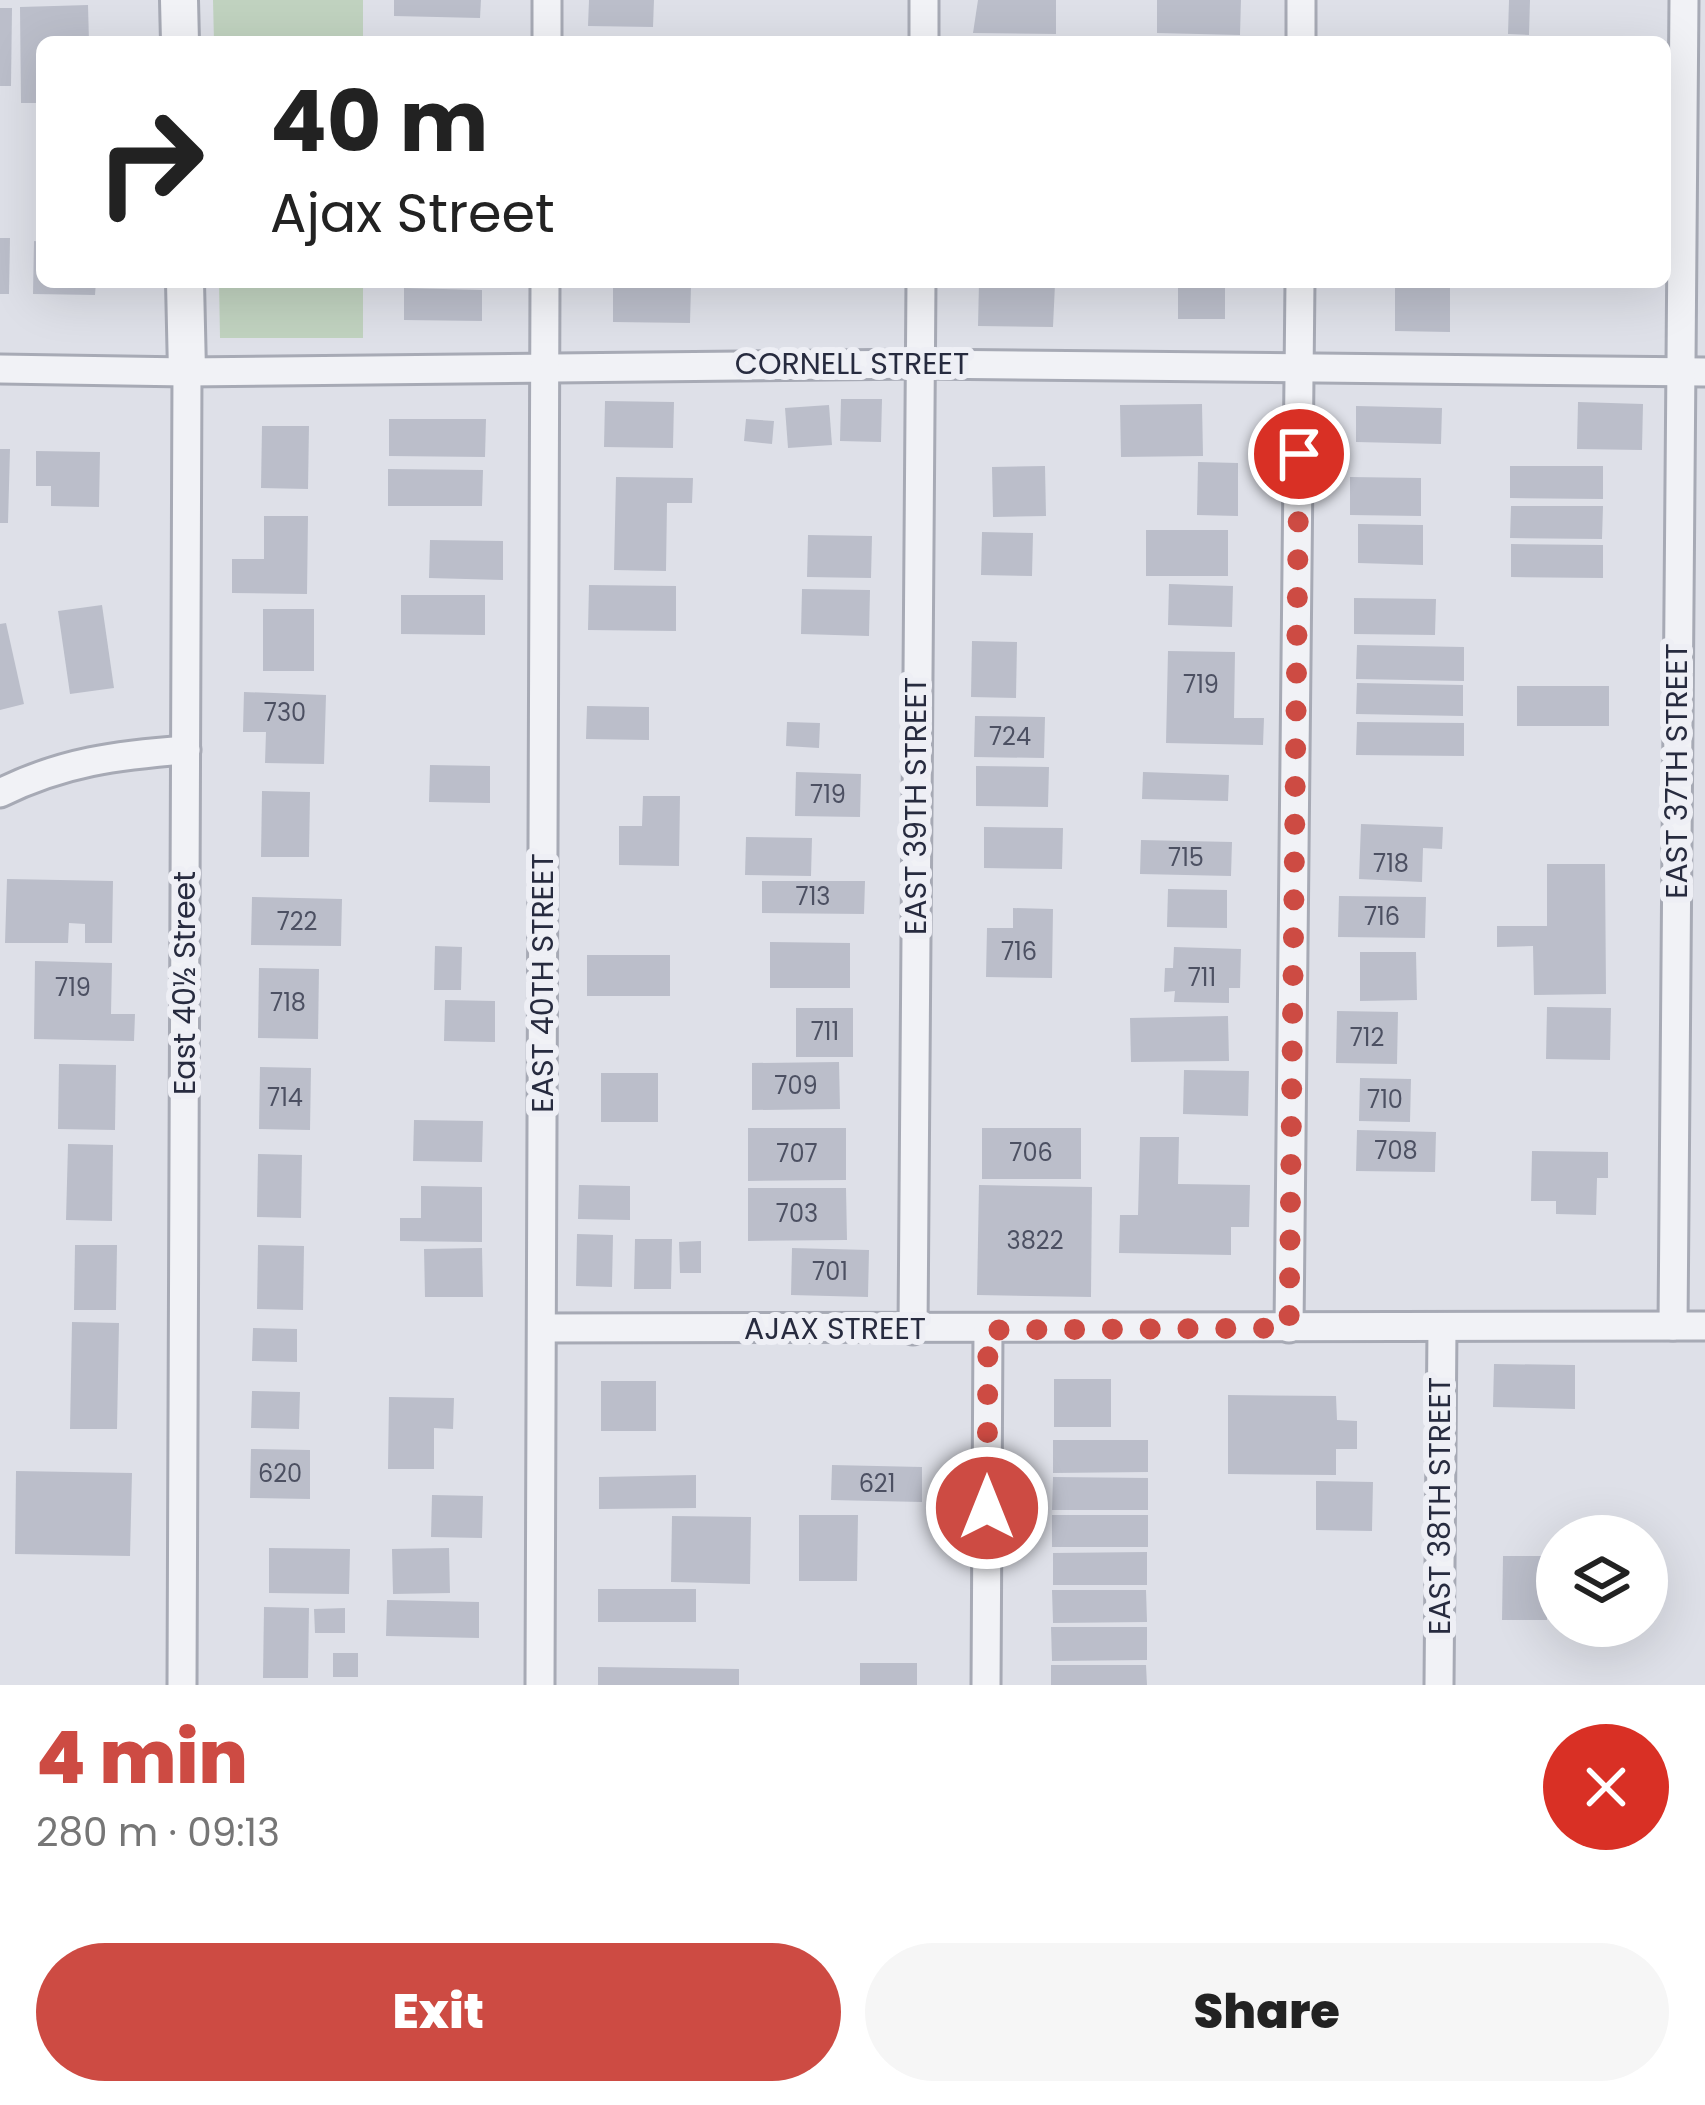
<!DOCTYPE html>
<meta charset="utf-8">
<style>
body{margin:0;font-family:Poppins,sans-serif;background:#f6f6f6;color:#222;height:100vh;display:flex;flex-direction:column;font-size:45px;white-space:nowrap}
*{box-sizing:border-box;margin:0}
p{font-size:39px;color:#767676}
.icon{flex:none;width:66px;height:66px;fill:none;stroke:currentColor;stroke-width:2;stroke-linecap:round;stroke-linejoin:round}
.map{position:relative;height:1685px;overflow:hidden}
.side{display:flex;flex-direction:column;background:#fff;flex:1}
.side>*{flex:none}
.hud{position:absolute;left:36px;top:36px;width:1635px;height:252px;border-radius:18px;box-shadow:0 12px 48px #0002;background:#fff;color:#222;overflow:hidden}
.fabs{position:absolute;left:1536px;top:1515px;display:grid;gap:24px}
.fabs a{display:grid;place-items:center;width:132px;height:132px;border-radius:50%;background:#fff;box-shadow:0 12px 48px #0002;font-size:60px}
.pin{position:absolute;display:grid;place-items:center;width:102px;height:102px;color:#fff;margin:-51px;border:6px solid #fff;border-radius:50%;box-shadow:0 3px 12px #0007}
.me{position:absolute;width:132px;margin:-66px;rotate:0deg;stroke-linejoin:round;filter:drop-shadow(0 0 9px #0008)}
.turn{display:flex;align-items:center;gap:42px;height:252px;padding:0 36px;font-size:54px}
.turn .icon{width:156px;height:156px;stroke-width:2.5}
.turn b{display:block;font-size:84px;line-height:102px}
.round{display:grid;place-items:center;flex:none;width:126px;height:126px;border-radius:63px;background:#f6f6f6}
.overview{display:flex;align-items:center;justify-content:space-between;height:204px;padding:0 36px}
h1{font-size:72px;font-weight:800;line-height:90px;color:#cd4b43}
.primary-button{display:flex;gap:24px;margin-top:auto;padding:24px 36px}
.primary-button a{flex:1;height:138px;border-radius:72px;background:#cd4b43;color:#fff;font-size:48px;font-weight:800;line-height:138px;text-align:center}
.primary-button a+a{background:#f6f6f6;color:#222}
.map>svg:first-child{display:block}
.green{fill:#c0d2bf}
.building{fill:#bbbeca}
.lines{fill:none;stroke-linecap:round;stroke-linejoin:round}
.minor-casing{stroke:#a7aab5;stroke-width:33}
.tertiary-casing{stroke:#a7aab5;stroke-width:42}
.minor{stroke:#f1f2f6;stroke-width:27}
.tertiary{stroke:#f1f2f6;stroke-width:36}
.route{stroke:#cd4b43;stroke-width:21;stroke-dasharray:0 37.8}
.labels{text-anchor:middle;stroke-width:12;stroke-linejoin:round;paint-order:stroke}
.number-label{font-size:24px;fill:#4c5062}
.street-label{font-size:30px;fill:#272b3f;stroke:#eeeff5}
</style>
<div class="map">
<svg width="1705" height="1685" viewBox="0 0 1705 1685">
<rect width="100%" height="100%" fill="#dee0e8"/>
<!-- green -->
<g class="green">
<path d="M213,0H363V42H214Z"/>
<path d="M219,282H363V338H220Z"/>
</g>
<!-- building -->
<g class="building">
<path d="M394,0H481L480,18L394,16Z"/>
<path d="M589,0H654L653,27L588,26Z"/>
<path d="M978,0H1056V34L973,33Z"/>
<path d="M1157,0H1241L1240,35L1157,33Z"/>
<path d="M1509,0H1530L1529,35L1508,34Z"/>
<path d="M88,5L89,42H42V103H21L20,7Z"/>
<path d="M0,8H12L11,86H0Z"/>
<path d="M0,238H10L9,294H0Z"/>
<path d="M34,241L42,242V282H96L95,295L33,294Z"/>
<path d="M979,282L1055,284L1053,327L978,326Z"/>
<rect x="1178" y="282" width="47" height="37"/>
<path d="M613,284L691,286L690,323L613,322Z"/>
<path d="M1395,285H1450V332L1395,331Z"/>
<path d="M404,288L482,290V321L404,320Z"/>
<path d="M841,399H882L881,442L840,441Z"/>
<path d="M605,401L674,402L673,448L604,447Z"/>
<path d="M1578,402L1643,404L1642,450L1577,449Z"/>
<path d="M1202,404L1203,456L1121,457L1120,405Z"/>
<path d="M829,405L832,445L788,448L785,408Z"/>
<path d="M1356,406L1442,408L1441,444L1356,442Z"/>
<path d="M389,419H486L485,457L389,456Z"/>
<path d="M746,419L774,421L772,444L744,441Z"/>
<path d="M262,426H309L308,489L261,488Z"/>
<path d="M0,449H10L8,523H0Z"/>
<path d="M36,451L100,452L99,507L51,506V486H36Z"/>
<path d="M1198,462L1238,463V516L1197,515Z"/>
<path d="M1045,466L1046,516L993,517L992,467Z"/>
<path d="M1510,466H1603V499L1510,498Z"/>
<path d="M388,469L483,470L482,506H388Z"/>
<path d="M616,477L693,478L692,503H667L666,571L614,570Z"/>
<path d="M1350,477L1421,478V516L1350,515Z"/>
<path d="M1511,506H1603L1602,539L1510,538Z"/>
<path d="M264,516H308L307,594L232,593V559H264Z"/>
<path d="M1358,524L1423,525V565L1358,563Z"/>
<rect x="1146" y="530" width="82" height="46"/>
<path d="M982,532L1033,533L1032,576L981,575Z"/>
<path d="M808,535L872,536L871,578L807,577Z"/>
<path d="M430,540L503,541V580L429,578Z"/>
<path d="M1511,544L1603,545V578L1511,577Z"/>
<path d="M1169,584L1233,586L1232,627L1168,625Z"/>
<path d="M589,585L676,586V631L588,630Z"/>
<path d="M802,589L870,590L869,636L801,634Z"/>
<path d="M401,595H485V635L401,634Z"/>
<path d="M1354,598L1436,599L1435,635L1354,634Z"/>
<path d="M102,605L114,688L70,694L58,611Z"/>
<rect x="263" y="609" width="51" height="62"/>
<path d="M6,623L24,704L0,710V624Z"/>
<path d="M972,641L1017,642L1016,698L971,697Z"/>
<path d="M1357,645L1464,647V681L1356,679Z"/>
<path d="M1168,651L1235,652L1234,718H1264L1263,745L1166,743Z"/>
<path d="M1357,683L1463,685V716L1356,714Z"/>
<rect x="1517" y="686" width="92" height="40"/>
<path d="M244,692L326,695L324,764L265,763L266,732H243Z"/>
<path d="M587,706L649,707V740L586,739Z"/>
<path d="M975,716L1045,717L1044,758L974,757Z"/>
<path d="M787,722L820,723L819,748L786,746Z"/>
<path d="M1357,722L1464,723V756L1356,755Z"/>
<path d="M430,765L490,766V803L429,802Z"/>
<path d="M976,766L1049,767L1048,807L976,806Z"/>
<path d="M796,772L861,774L860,817L795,816Z"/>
<path d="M1143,772L1229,775L1228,801L1142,799Z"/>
<path d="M262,791L310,792L309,857H261Z"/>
<path d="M643,796H680L679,866L619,865V826H642Z"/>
<path d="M1361,824L1443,827L1442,849L1423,848L1422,882L1359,879Z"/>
<path d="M984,827L1063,828L1062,869L984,868Z"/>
<path d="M746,837L812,838L811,876L745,875Z"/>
<path d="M1141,840L1232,842L1231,876L1140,874Z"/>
<path d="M1547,864H1605L1606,994L1534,995L1533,946L1497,947V926H1547Z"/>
<path d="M7,879L113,881L112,943H85V924L69,923L68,943H5Z"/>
<path d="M762,881H865L864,914L762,913Z"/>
<path d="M1168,889L1227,890V928L1167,927Z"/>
<path d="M1339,896L1426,897L1425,938L1338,937Z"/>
<path d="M252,897L342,899L341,946L251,945Z"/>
<path d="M1013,908L1053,909L1052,978L986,977L987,928H1013Z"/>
<path d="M770,942L850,943V988H770Z"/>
<path d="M435,946L462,947L461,990H434Z"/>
<path d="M1174,947L1241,949L1240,988H1229V1003L1174,1002L1175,991L1164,992L1165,968H1173Z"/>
<path d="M1360,952H1416L1417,1000L1360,1001Z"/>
<rect x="587" y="955" width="83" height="41"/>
<path d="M35,961L112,963L111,1014H135L134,1041L34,1039Z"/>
<path d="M259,968L319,969L318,1039L258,1038Z"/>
<path d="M445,1000L495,1001V1042L444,1041Z"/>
<path d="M1547,1007L1611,1008L1610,1060L1546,1059Z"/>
<rect x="796" y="1008" width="57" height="49"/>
<path d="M1337,1011L1398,1012L1397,1064L1336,1063Z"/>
<path d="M1228,1016L1229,1061L1131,1062L1130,1018Z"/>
<path d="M839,1062L840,1109L752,1110V1063Z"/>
<path d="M59,1064L116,1065L115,1130L58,1129Z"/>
<path d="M260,1067L311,1068L310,1130L259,1129Z"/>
<path d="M1184,1070L1249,1071L1248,1116L1183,1114Z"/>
<rect x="601" y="1073" width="57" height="49"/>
<path d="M1360,1078L1411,1079L1410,1122L1359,1121Z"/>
<path d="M414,1120L483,1121L482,1162L413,1161Z"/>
<path d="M748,1128H846V1180L748,1181Z"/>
<rect x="982" y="1128" width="99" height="51"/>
<path d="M1357,1130L1436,1132L1435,1172L1356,1171Z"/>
<path d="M1140,1137H1179L1178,1184L1250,1185L1249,1227H1231V1255L1119,1253L1120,1215H1138Z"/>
<path d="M68,1144L113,1145L112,1221L66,1220Z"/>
<path d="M1532,1151L1608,1152V1178H1597L1596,1215L1556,1214V1201H1531Z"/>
<path d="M258,1154L302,1155L301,1218L257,1217Z"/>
<path d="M579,1185L630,1186V1220L578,1219Z"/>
<path d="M979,1185L1092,1187L1091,1297L977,1295Z"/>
<path d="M421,1186L482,1187V1242L400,1241V1218H421Z"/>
<path d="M748,1188H846L847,1240L748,1241Z"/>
<path d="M577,1234L613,1235L612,1287L576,1286Z"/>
<path d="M635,1239H672L671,1289H634Z"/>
<path d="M701,1241V1273H680L679,1242Z"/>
<path d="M75,1245H117L116,1310H74Z"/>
<path d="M258,1245L304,1246L303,1310L257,1309Z"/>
<path d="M482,1248L483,1297H425L424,1249Z"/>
<path d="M792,1248L869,1250L868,1297L791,1295Z"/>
<path d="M72,1322L119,1323L117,1429H70Z"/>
<path d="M253,1328L297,1329V1362L252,1361Z"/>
<path d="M1494,1364L1575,1365V1409L1493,1407Z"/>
<rect x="1054" y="1379" width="57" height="48"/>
<rect x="601" y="1381" width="55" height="50"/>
<path d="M252,1391L300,1392L299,1429L251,1428Z"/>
<path d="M1228,1395L1336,1396L1337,1420L1357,1421V1449H1336V1475L1228,1474Z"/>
<path d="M389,1397L454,1398L453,1429L434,1428V1469H388Z"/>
<path d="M1053,1440H1148V1472L1053,1473Z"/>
<path d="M251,1449L310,1450V1499L250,1498Z"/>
<path d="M832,1465L922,1467V1502L831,1500Z"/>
<path d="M16,1471L132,1473L130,1556L15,1554Z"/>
<path d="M696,1475V1508L599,1509V1477Z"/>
<path d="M1053,1477L1148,1478V1510H1052Z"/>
<path d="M1316,1481L1373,1482L1372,1531L1316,1530Z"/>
<path d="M432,1495L483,1496L482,1538L431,1537Z"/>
<path d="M799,1515H858L857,1581H799Z"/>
<rect x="1052" y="1515" width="96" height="32"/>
<path d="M672,1516L751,1517L750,1584L671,1582Z"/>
<path d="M1604,1526V1536H1578V1527Z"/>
<path d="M269,1548L350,1549L349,1594L269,1593Z"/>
<path d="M449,1548L450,1593L393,1594L392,1549Z"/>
<path d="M1147,1552V1585H1053V1553Z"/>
<path d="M1503,1556H1548L1547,1620H1502Z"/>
<rect x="598" y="1589" width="98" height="33"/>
<path d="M1052,1590H1146L1147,1622L1053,1623Z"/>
<path d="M387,1600L479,1602V1638L386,1636Z"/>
<path d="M264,1607L309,1608L308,1678H263Z"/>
<path d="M345,1608V1633H315L314,1609Z"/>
<path d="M1051,1627H1147V1660L1052,1661Z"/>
<rect x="333" y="1653" width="25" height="24"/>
<rect x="860" y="1663" width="57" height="22"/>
<path d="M1051,1665H1146L1147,1685H1051Z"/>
<path d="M598,1667L739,1669V1685H598Z"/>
</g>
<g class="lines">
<defs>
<g id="minor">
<path d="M547,42V0"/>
<path d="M924,42V0"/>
<path d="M1301,42V0"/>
<path d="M0,369L187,372L919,364L1705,372"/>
<path d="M0,793C62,762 118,755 186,750"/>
<path d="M1673,1326L1684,0"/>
<path d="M542,1328L1705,1326"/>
<path d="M1289,1328L1300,282"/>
<path d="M913,1330L921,282"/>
<path d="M182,1685L187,372"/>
<path d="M540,1685L545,282"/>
<path d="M986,1685L988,1330"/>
<path d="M1439,1685L1442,1328"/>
</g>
<g id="tertiary">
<path d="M179,0L180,42"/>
<path d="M185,282L187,372"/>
</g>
</defs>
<!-- minor casing -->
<use href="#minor" class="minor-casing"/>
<!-- tertiary casing -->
<use href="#tertiary" class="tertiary-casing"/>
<!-- minor -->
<use href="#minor" class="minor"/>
<!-- tertiary -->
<use href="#tertiary" class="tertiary"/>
</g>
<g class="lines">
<!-- route -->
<path class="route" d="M987,1508L988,1330L1289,1328L1299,454"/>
</g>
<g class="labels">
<!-- number labels -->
<g class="number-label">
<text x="1201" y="693">719</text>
<text x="285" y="721">730</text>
<text x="1010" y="745">724</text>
<text x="828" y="803">719</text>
<text x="1186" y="866">715</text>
<text x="1391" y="872">718</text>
<text x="813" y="905">713</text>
<text x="1382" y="925">716</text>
<text x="297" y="930">722</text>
<text x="1019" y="960">716</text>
<text x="1202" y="986">711</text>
<text x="73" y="996">719</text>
<text x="288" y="1011">718</text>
<text x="825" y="1040">711</text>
<text x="1367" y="1046">712</text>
<text x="796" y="1094">709</text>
<text x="285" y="1106">714</text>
<text x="1385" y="1108">710</text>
<text x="1396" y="1159">708</text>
<text x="1031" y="1161">706</text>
<text x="797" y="1162">707</text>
<text x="797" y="1222">703</text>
<text x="1035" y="1249">3822</text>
<text x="830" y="1280">701</text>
<text x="280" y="1482">620</text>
<text x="877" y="1492">621</text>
</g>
<!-- street labels -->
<g class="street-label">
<text x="852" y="374">CORNELL STREET</text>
<text transform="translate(1677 771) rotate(-90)" y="10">EAST 37TH STREET</text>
<text transform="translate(916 806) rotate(-90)" y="10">EAST 39TH STREET</text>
<text transform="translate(185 983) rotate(-90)" y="10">East 40½ Street</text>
<text transform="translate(543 983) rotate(-90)" y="10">EAST 40TH STREET</text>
<text x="835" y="1339">AJAX STREET</text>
<text transform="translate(1440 1506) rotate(-90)" y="10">EAST 38TH STREET</text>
</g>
</g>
</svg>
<div class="fabs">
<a><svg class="icon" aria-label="layers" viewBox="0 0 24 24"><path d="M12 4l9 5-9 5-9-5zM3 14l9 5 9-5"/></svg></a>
</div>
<div class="pin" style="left:1299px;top:454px;background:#d93025"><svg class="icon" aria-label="arrive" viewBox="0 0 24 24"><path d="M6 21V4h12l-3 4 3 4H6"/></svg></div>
<svg class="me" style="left:987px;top:1508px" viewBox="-20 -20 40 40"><circle r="17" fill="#cd4b43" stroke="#fff" stroke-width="3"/><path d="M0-11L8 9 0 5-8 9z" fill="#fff"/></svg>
<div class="hud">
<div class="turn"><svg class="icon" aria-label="right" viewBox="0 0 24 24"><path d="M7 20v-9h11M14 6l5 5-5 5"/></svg><div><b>40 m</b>Ajax Street</div></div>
</div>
</div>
<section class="side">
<div class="overview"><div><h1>4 min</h1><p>280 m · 09:13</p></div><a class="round" style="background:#d93025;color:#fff"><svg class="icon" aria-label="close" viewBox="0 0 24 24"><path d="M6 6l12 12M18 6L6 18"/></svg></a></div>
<div class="primary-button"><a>Exit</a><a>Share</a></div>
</section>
